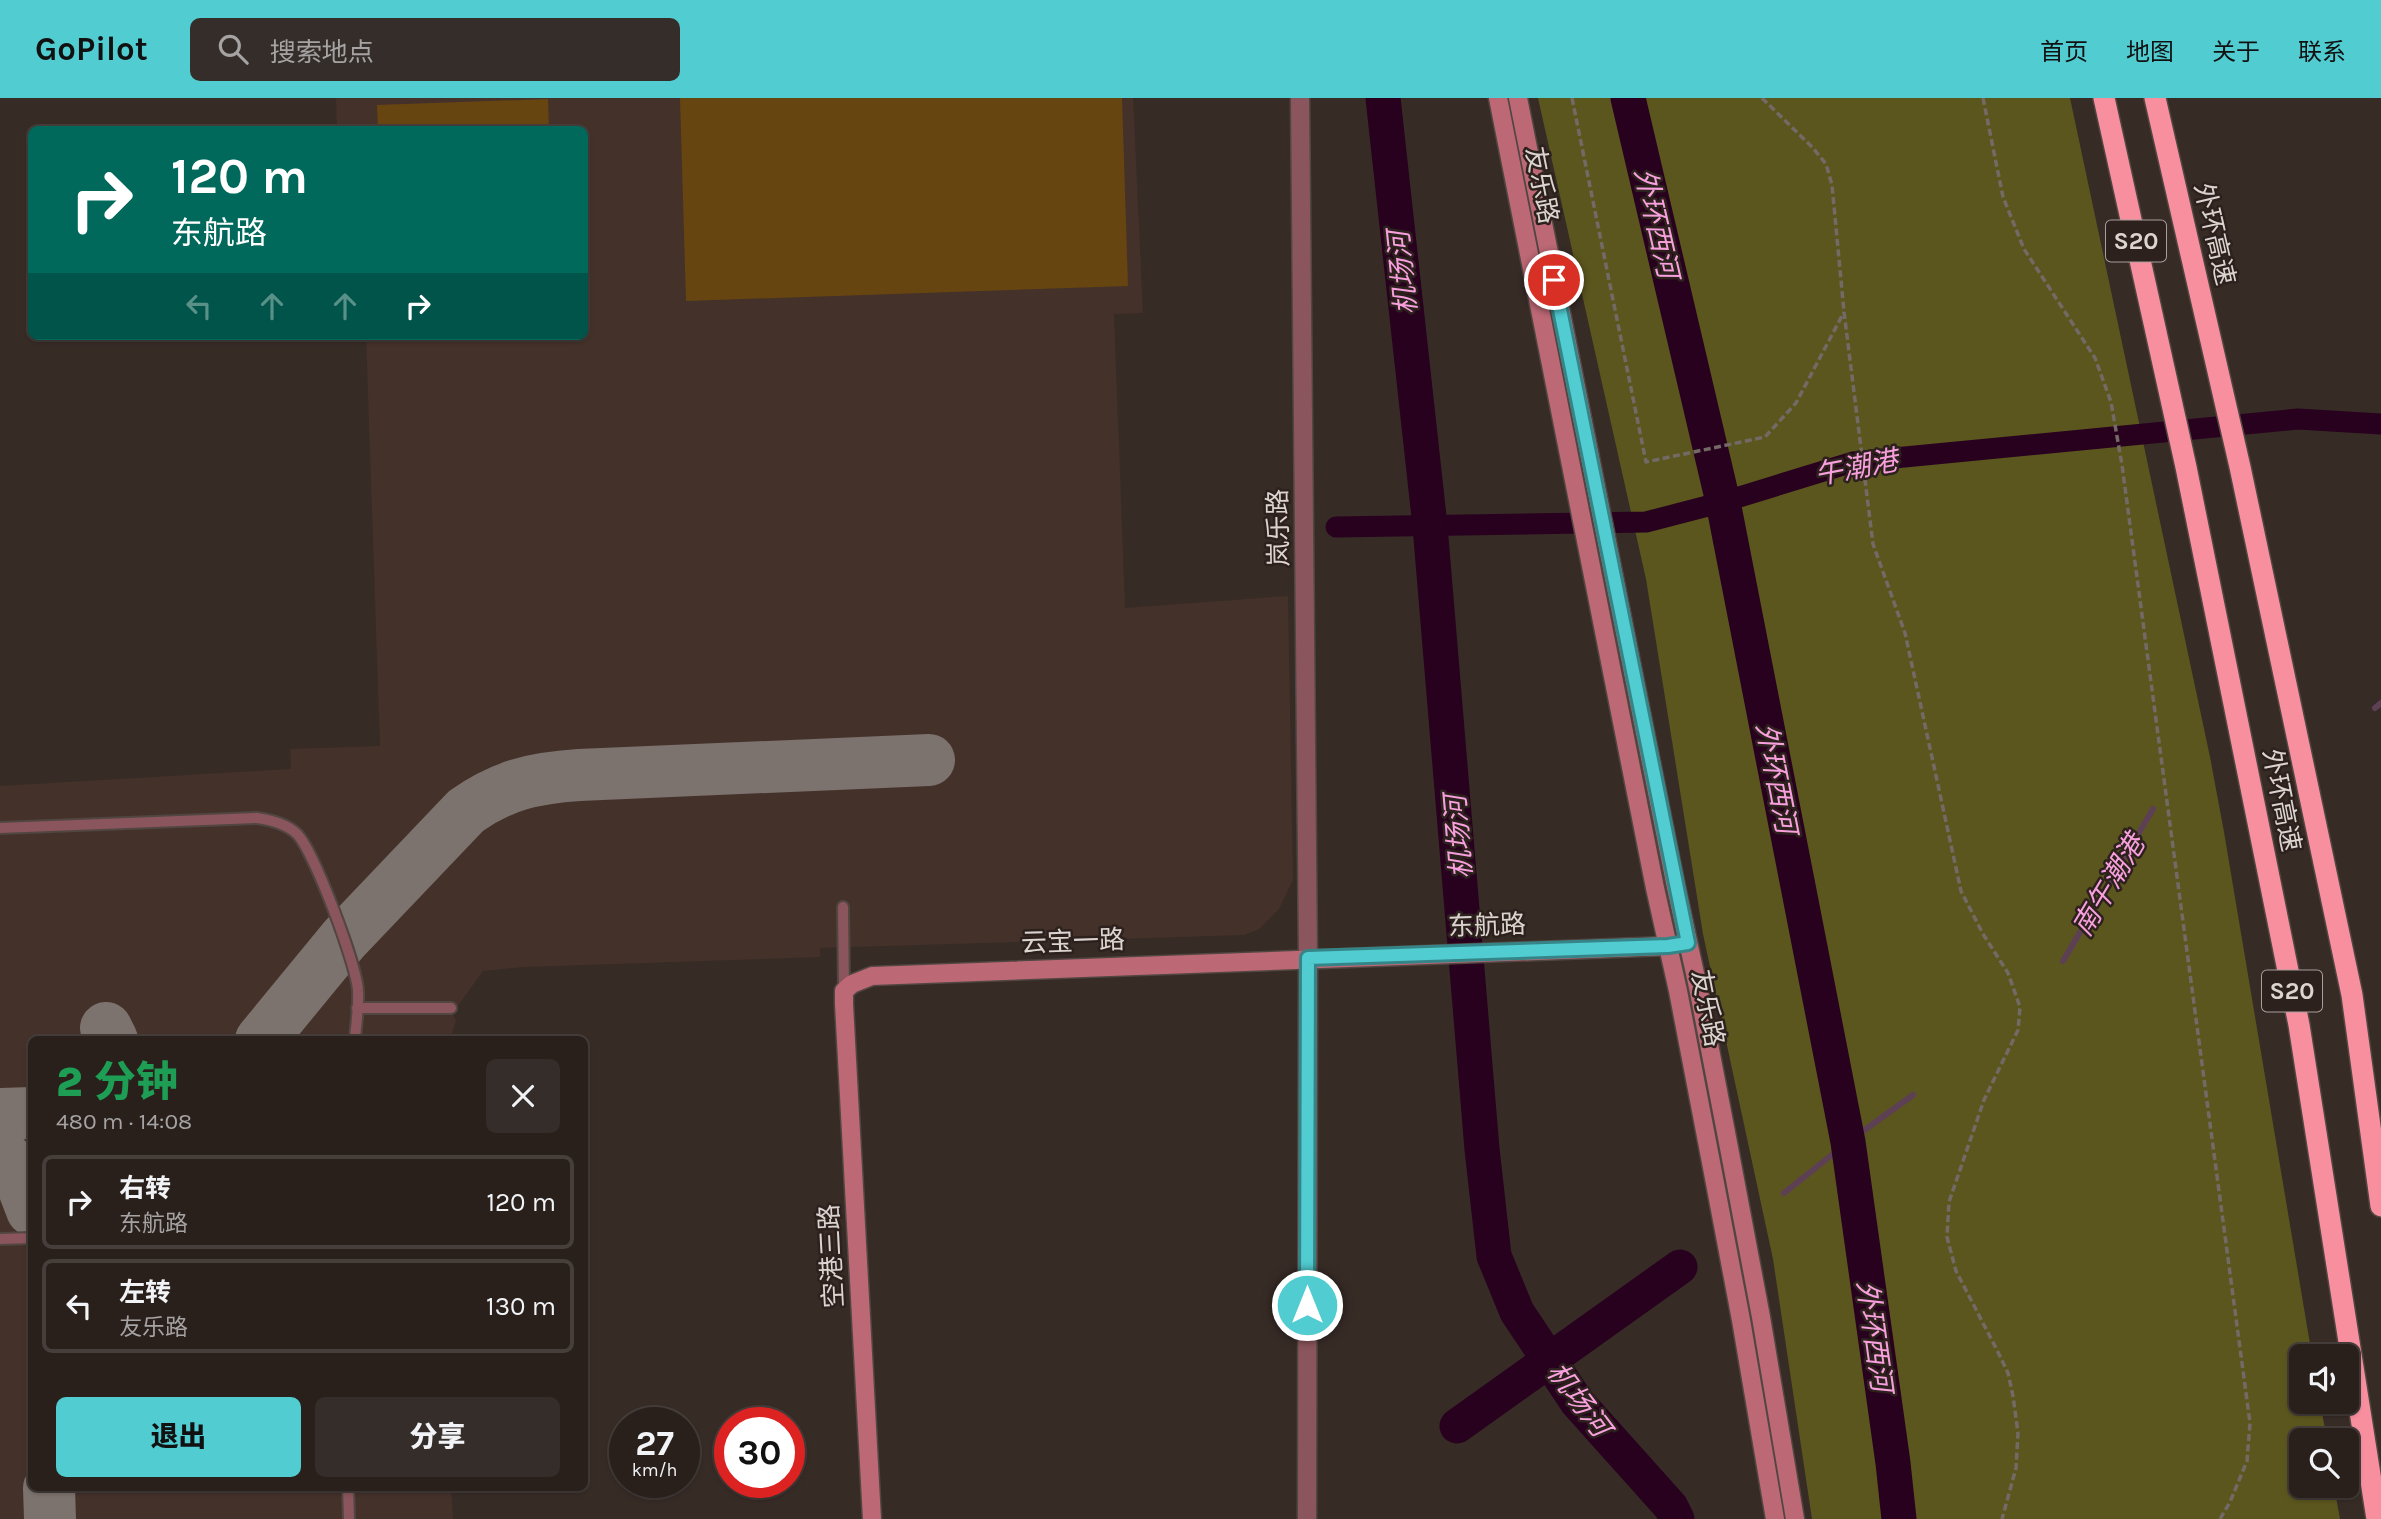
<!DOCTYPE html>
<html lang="zh">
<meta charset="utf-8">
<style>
body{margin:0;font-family:Karla,"Noto Sans SC",sans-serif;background:#352d29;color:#f1f3f6;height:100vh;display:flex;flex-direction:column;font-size:26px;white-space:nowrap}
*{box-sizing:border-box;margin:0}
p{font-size:23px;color:#a5a3a3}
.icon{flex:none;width:38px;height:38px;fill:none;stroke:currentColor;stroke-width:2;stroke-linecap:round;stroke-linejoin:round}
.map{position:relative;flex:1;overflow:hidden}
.side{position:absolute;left:28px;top:938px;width:560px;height:455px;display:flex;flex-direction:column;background:#29201c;border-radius:10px;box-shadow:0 2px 5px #0004,0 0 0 2px #453e3b}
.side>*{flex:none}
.banner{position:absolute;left:28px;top:28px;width:560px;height:214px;border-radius:10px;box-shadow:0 2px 5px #0004,0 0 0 2px #453e3b;background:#00695c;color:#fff;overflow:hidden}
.tools{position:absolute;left:2289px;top:1246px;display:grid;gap:14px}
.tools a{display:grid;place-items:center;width:70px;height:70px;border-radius:10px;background:#29201c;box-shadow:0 2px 5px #0004,0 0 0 2px #453e3b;font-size:35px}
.speed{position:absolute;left:609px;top:1309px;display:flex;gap:14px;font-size:35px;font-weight:700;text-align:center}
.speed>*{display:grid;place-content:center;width:91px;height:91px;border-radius:50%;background:#29201c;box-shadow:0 2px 5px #0004,0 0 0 2px #453e3b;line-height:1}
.speed small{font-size:18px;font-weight:400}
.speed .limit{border:10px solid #d22;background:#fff;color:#111}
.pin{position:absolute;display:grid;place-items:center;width:60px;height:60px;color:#fff;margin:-30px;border:4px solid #fff;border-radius:50%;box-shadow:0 2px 7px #0007}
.me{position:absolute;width:77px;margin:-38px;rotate:0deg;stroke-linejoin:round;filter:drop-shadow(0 0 5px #0008)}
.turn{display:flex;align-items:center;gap:24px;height:147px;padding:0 28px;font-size:32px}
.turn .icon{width:91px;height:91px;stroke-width:2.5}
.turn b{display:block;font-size:49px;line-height:60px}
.lanes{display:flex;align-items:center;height:66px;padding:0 28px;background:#0003;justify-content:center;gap:35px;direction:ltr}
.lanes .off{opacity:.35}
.round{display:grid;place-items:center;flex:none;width:74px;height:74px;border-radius:10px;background:#352d29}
.overview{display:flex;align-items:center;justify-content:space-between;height:119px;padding:0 28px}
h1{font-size:42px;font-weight:800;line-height:52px;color:#1e9e55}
.action{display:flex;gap:14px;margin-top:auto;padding:14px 28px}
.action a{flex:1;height:80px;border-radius:10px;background:#51ccd1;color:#111;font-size:28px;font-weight:800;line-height:80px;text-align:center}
.action a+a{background:#352d29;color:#f1f3f6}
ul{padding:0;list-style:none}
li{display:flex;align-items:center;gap:21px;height:94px;margin:0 14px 10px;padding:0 14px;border:4px solid #453e3b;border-radius:10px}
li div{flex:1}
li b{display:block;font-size:26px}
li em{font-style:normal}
header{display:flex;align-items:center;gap:42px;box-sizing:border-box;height:98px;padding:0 35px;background:#51ccd1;color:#111}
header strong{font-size:33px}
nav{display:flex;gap:38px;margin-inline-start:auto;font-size:24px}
.search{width:490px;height:63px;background:#352d29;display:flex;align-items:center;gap:18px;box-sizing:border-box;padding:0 24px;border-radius:10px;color:#a5a3a3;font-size:26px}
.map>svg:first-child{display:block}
.built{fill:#44312a}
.green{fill:#5b561e}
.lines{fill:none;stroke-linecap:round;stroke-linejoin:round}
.stream{stroke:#5e4054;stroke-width:6}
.canal{stroke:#28011f;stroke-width:21}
.river{stroke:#28011f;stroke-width:35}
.taxiway{stroke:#7c726e;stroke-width:52}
.building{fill:#674511}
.lane-casing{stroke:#514641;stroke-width:14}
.street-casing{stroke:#514641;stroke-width:21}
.secondary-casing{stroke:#514641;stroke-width:21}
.highway-casing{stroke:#514641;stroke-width:24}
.path{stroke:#746a65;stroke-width:3.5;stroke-dasharray:7 3.5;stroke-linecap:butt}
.lane{stroke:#8a555c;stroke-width:10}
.street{stroke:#8a555c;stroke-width:18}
.secondary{stroke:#bc6875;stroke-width:18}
.highway{stroke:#f88f9f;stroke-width:21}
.route-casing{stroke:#358588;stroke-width:18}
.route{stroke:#51ccd1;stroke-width:12}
.labels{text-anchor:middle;stroke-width:5;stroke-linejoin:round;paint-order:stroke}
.shield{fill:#2d211d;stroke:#a89e9b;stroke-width:2}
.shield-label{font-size:24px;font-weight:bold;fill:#dcd4d1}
.street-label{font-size:26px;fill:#dcd4d1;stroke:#2d211d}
.water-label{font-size:28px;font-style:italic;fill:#f89fdd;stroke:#2d211d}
</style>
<header>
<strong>GoPilot</strong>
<div class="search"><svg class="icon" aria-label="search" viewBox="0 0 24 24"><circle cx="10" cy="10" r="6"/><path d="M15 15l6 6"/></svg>搜索地点</div>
<nav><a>首页</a><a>地图</a><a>关于</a><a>联系</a></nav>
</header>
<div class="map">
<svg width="2381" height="1421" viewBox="0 0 2381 1421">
<rect width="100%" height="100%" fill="#372b26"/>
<!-- built -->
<path class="built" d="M336,0H1133L1143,215L1114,216L1125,510L1288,498L1293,782L1279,811L1259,831L1244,837L820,850V859L524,869L483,873L457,909H450L456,923L450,941L32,942V1390H451L453,1421H0V688L291,671L290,651L380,648L366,238H584V32L337,31Z"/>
<!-- green -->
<path class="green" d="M1538,0H2070L2210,659L2224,734L2312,1258H2301V1304H2320L2327,1342H2301V1388H2334L2340,1421H1812L1773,1161L1703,836L1646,481Z"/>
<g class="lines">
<!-- stream -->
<g class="stream">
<path d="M2375,610L2381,605"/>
<path d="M2063,863L2153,711"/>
<path d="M1784,1095L1848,1044L1913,997"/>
</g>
<!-- canal -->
<path class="canal" d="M1336,429L1646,424L1723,404L1853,364L2298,321L2381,326"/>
<!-- river -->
<g class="river">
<path d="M1383,0L1430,428L1482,1051L1494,1158L1517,1214L1577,1304L1671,1409L1677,1421"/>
<path d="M1628,0L1723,404L1848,1044L1893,1365L1899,1421"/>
<path d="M1457,1328L1680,1169"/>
</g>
<!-- taxiway -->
<g class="taxiway">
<path d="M106,930L112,942"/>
<path d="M261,942L344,841L466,713C503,687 534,680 579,677L929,662"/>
<path d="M0,1016L32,1015"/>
<path d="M0,1055C18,1069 24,1092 32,1112"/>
<path d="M49,1390L50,1421"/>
</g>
</g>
<!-- building -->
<g class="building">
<path d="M680,0H1122L1128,188L686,203Z"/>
<path d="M548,1L549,32H378L377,7Z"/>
</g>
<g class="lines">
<defs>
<g id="lane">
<path d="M0,730L257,720C271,722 287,726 297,736C314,753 357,868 358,893C359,909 356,926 355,942"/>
<path d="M843,809L844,893"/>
<path d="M357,910H451"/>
<path d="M0,1141L32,1140"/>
<path d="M348,1390L349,1421"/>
</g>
<path id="street" d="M1300,0L1308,860L1307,1421"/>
<g id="secondary">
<path d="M1498,0L1655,790L1678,893L1710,1059L1741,1222L1775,1421"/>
<path d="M1518,0L1676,789L1698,889L1730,1055L1761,1219L1795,1421"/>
<path d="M872,1421L844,906V893L852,886L872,878L1668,848"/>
</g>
<g id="highway">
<path d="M2104,0L2186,369L2299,927L2377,1421"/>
<path d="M2155,0L2240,369L2352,897L2381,1108"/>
</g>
</defs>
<!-- lane casing -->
<use href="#lane" class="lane-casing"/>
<!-- street casing -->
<use href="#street" class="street-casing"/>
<!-- secondary casing -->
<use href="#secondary" class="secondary-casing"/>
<!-- highway casing -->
<use href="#highway" class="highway-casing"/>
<!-- path -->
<g class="path">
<path d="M1572,0L1646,364L1765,339L1796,305L1844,214"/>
<path d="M1762,0L1813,50L1826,66L1832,87L1844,214L1873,446L1905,535L1961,793L1983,836L2008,875L2020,909L2018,932L1984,1002L1949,1104L1947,1139L1956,1173L1997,1252L2008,1275L2013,1298L2018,1335L2016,1370L2002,1421"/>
<path d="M1983,0L2003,99L2024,151L2095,260L2111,304L2122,367L2250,1325L2247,1363L2230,1404L2220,1421"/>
</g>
<!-- lane -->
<use href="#lane" class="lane"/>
<!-- street -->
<use href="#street" class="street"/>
<!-- secondary -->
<use href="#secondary" class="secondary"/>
<!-- highway -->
<use href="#highway" class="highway"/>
</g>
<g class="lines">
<defs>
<path id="route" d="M1307,1207L1308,860L1668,848L1688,845L1554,182"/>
</defs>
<!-- route casing -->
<use href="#route" class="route-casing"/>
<!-- route -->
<use href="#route" class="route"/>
</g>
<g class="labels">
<!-- shield labels -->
<g class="shield">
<rect x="2106" y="122.5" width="60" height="41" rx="5"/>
<rect x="2262" y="872.5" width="60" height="41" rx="5"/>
</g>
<g class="shield-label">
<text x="2136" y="151">S20</text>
<text x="2292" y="901">S20</text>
</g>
<!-- street labels -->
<g class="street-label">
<text transform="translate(1542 87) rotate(79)" y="9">友乐路</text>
<text transform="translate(2215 136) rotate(77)" y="9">外环高速</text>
<text transform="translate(1278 430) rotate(-91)" y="9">岚乐路</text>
<text transform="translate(2282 702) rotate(79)" y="9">外环高速</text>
<text transform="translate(1487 827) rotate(-2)" y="9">东航路</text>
<text transform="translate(1073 843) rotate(-2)" y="9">云宝一路</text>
<text transform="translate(1708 910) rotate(79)" y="9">友乐路</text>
<text transform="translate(831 1158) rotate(-93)" y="9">空港三路</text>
</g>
<!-- water labels -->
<g class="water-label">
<text transform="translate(1657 125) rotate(77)" y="10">外环西河</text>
<text transform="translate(1402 175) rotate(-96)" y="10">机场河</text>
<text transform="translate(1856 369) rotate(-11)" y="10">午潮港</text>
<text transform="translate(1777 680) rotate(79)" y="10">外环西河</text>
<text transform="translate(1458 739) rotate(-95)" y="10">机场河</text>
<text transform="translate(2108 787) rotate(-59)" y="10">南午潮港</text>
<text transform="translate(1875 1238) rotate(82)" y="10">外环西河</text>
<text transform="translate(1579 1301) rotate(53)" y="10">机场河</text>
</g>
</g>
</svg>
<div class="tools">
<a><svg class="icon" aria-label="sound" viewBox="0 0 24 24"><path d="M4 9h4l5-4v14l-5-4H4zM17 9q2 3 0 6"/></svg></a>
<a><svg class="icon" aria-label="search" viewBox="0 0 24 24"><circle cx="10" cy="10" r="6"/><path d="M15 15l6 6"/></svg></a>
</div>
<div class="speed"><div>27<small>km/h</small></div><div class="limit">30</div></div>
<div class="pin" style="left:1554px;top:182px;background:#d93025"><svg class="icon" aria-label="arrive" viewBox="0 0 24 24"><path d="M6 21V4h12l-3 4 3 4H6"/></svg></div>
<svg class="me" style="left:1307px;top:1207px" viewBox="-20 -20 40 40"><circle r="17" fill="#51ccd1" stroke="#fff" stroke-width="3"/><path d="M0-11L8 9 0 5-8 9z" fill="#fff"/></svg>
<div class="banner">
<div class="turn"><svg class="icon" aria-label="right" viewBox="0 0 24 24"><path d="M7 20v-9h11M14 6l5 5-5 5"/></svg><div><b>120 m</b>东航路</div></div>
<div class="lanes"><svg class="icon off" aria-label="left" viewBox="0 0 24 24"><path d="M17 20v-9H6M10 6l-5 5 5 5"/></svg><svg class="icon off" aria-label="ahead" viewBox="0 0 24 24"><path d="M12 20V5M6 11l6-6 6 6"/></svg><svg class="icon off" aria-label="ahead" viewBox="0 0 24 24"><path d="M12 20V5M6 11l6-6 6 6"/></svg><svg class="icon" aria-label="right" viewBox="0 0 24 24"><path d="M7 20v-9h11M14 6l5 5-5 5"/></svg></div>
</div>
<section class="side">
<div class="overview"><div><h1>2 分钟</h1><p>480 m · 14:08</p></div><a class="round"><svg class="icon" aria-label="close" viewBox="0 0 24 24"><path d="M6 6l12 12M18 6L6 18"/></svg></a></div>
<ul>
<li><svg class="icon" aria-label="right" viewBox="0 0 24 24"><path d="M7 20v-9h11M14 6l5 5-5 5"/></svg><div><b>右转</b><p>东航路</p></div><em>120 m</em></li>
<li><svg class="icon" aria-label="left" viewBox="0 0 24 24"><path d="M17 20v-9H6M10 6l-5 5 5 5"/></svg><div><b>左转</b><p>友乐路</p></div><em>130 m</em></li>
</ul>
<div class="action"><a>退出</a><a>分享</a></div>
</section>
</div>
